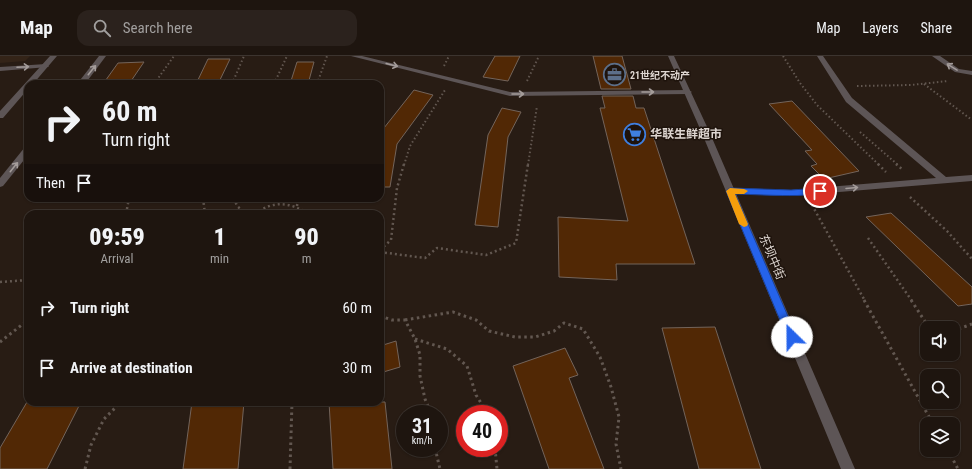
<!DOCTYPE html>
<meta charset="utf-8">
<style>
body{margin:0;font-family:"Roboto Condensed","Noto Sans SC",sans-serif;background:#2b221d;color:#f1f3f6;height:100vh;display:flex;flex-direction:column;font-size:15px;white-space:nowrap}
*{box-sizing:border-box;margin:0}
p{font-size:13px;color:#a19f9e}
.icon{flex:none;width:22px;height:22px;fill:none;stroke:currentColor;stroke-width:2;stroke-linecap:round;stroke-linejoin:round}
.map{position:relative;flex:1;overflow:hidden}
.sheet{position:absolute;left:24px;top:154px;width:360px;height:196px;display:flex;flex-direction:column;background:#1e150f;border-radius:12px;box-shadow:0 1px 3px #0004,0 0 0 1px #3c342f}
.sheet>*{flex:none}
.banner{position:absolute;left:24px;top:24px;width:360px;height:122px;border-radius:12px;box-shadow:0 1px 3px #0004,0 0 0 1px #3c342f;background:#1e150f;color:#f1f3f6;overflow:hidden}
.buttons{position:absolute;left:920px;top:265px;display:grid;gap:8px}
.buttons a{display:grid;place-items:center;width:40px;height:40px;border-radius:8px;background:#1e150f;box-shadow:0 1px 3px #0004,0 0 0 1px #3c342f;font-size:20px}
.speed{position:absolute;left:396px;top:349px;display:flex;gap:8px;font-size:20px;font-weight:700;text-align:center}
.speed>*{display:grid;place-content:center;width:52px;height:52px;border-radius:50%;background:#1e150f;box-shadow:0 1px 3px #0004,0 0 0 1px #3c342f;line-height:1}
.speed small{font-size:10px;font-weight:400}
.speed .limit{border:6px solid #d22;background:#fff;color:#111}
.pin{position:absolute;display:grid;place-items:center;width:34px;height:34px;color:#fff;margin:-17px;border:2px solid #fff;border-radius:50%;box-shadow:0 1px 4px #0007}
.me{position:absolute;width:44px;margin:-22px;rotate:337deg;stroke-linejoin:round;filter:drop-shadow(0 0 3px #0008)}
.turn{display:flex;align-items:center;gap:14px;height:84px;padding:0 12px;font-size:18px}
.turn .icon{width:52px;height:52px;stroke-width:2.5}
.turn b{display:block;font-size:28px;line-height:34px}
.then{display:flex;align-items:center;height:38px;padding:0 12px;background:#0003;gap:8px;font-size:15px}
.eta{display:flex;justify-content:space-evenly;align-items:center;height:68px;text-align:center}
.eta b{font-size:24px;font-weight:800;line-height:28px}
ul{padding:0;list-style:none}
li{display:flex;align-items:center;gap:12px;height:60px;padding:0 12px}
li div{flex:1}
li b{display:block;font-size:15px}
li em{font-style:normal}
header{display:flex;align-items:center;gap:24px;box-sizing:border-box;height:56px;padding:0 20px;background:#1e150f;border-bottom:1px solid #3c342f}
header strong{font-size:19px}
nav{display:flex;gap:22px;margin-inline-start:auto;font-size:14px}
.search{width:280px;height:36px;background:#2b221d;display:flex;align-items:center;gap:10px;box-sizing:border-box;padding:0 14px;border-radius:12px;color:#a19f9e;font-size:15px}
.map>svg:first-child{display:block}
.built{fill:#342418}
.building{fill:#512805;stroke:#73645b}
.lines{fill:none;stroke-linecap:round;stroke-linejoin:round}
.path-far2{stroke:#625750;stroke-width:2;stroke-dasharray:1.5 2.5;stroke-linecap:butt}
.path-far1{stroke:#625750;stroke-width:2.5;stroke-dasharray:2 3;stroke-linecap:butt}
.path{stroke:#625750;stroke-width:3;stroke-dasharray:2.5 3.5;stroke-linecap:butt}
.minor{fill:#5d5556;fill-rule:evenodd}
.tertiary{fill:#5d5556;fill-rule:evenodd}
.oneway{stroke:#a49c9a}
.route{fill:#2563eb;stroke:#184099}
.slow{fill:#f59e0b}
.labels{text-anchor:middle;stroke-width:3;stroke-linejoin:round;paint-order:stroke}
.far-poi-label{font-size:10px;font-weight:bold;fill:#ded6d1;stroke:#1e130c;text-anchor:start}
.poi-label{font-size:12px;font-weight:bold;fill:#ded6d1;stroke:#1e130c;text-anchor:start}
.street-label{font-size:12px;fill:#ded6d1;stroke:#1e130c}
</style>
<header>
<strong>Map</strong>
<div class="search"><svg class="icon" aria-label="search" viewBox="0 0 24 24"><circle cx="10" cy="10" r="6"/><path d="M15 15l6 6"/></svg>Search here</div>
<nav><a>Map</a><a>Layers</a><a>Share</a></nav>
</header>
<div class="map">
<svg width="972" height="413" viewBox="0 0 972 413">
<rect width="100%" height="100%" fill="#281c14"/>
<!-- built -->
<path class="built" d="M0,0H30L25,5L0,7Z"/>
<!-- building -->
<g class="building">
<path d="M495,0H520L508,25L483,21Z"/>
<path d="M593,0H622L631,33H601Z"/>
<path d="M208,3H230L218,28H196Z"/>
<path d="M144,6L129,28H103L118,7Z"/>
<path d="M297,6H314L308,28H290Z"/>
<path d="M414,34L433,39L397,88L390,131H380V77Z"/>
<path d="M602,40H633L636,52H644L695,208H616L617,224L559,221L558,161L628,165L600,52H605Z"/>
<path d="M792,45L859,115L824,123L811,110L817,108L805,95L812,94L769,48Z"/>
<path d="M502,52L521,56L508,81L498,171L475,169L488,79Z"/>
<path d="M891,157L972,231V248L958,250L866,161Z"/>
<path d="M715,271L761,413H699L662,272Z"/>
<path d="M396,285L400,311L380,317V290Z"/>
<path d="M565,292L578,319L569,322L604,413H549L513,310Z"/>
<path d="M27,346H81L47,413H0V392Z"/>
<path d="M192,346H244L238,413H183Z"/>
<path d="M329,346H385L392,413H333Z"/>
</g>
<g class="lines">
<!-- path-far2 -->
<g class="path-far2">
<path d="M783,0L800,27L817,49L879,109"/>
<path d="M444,10L449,0"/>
<path d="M527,25L539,0"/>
<path d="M154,28L174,0"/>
<path d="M232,28L244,0"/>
<path d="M274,28L287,0"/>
<path d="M317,28L327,0"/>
<path d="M924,28L972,64"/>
<path d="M857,30L911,29L948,25"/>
<path d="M860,76L898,109"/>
<path d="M404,109L410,90L445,34"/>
<path d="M528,109L537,50"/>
</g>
<!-- path-far1 -->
<g class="path-far1">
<path d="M878,108L886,116"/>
<path d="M896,108L903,114"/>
<path d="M910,141L947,175L972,203"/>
<path d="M203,142L205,158"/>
<path d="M234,142L237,150L247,158"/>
<path d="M812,149L865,245"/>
<path d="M297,150L298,142"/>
<path d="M126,158L129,142"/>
<path d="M255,158C273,144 290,146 309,158"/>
<path d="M868,182L912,245"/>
<path d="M380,194L391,184L397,132L404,108"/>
<path d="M380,196L425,202L437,192L486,199L516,187L528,108"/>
<path d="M0,226L28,224"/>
</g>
<!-- path -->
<g class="path">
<path d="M864,244L933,368"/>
<path d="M911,244L926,267L937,272"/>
<path d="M380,260L392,264H405L415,283L420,299V320L425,343L431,358"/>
<path d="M405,264L453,256L476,264L489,275L515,281H535L554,275L564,267L583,273L600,301L611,331L619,361L616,388L621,413"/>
<path d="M953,275L972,268"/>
<path d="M415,283L447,293L467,310L476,339L488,358"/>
<path d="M0,286L28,264"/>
<path d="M435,392L440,413"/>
<path d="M495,392L497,413"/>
<path d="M948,394L958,413"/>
<path d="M85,413L91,389L104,363L121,346"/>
<path d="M290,413L292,346"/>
</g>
<!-- minor -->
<g class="minor">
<path d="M99,0H106L85,28H77Z"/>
<path d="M351,0H362L510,36L688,34L692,36L688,38L510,40Z"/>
<path d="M817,0H823L852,42L946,121L972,119V125L791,140L727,137L726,135L730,132L791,134L936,122L846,46Z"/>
<path d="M932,0H940L959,13L972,15V19L955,16Z"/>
<path d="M46,8L49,10L48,11L0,15V11Z"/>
<path d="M28,90V99L3,130L0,131V122L25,91Z"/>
</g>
<!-- tertiary -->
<g class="tertiary">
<path d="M50,0H57L33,28H28V33L3,62H0V55Z"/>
<path d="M668,0H674L709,75L855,413H841L701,75Z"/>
</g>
</g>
<!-- one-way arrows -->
<defs><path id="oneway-shaft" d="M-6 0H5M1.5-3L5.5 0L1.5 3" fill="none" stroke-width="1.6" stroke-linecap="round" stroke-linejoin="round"/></defs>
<g class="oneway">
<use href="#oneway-shaft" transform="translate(392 9) rotate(14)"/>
<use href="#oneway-shaft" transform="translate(23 11) rotate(-3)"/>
<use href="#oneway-shaft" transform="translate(952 11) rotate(-148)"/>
<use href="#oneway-shaft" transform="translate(92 14) rotate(-51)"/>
<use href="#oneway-shaft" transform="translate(648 36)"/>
<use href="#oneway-shaft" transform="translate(518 38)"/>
<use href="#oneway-shaft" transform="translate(14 111) rotate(-51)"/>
<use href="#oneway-shaft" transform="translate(852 132) rotate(-5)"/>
</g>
<!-- route -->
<path class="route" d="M730,132L791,134L820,132L825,135C817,143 750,138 735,138L797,281L796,284L792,286L788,284L787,281L726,135Z"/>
<!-- slow -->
<path class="slow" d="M730,132L744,133L748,135L744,138H735L748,168L747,170L744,171L739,168L726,135Z"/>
<!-- icons -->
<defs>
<symbol id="office-ring" viewBox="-11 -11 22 22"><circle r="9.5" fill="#1e130c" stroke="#5c6f8a" stroke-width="1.5"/><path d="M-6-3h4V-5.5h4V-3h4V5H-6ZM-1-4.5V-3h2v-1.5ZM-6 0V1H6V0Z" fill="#5c6f8a"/></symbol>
<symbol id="supermarket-ring" viewBox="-11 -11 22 22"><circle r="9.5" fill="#1e130c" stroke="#3f7fe0" stroke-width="1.5"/><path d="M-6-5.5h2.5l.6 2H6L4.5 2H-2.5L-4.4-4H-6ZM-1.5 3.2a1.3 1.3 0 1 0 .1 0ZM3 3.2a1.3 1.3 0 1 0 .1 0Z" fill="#3f7fe0"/></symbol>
</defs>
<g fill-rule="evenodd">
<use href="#office-ring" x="602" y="6" width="25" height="25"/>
<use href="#supermarket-ring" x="622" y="66" width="25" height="25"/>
</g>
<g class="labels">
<!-- far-poi labels -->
<g class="far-poi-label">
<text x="630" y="23">21世纪不动产</text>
</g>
<!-- poi labels -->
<g class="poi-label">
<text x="650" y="82">华联生鲜超市</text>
</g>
<!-- street labels -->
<g class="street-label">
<text transform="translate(772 201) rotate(67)" y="4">东坝中街</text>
</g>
</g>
</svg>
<div class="buttons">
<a><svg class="icon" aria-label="sound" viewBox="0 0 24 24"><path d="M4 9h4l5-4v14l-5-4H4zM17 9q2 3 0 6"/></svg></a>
<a><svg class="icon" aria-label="search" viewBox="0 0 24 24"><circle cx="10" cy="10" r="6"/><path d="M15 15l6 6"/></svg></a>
<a><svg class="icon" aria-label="layers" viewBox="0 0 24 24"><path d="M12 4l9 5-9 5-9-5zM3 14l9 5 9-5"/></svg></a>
</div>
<div class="speed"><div>31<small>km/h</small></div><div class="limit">40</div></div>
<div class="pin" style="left:820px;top:135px;background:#d93025"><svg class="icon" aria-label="arrive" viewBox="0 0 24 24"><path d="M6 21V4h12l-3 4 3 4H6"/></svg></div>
<svg class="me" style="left:792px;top:281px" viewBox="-20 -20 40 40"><circle r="19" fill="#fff"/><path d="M0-13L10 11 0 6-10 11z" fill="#2563eb"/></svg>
<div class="banner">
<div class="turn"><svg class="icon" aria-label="right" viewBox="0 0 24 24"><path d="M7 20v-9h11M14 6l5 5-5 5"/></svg><div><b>60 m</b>Turn right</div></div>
<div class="then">Then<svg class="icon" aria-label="arrive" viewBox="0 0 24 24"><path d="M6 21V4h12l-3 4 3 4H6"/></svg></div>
</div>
<section class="sheet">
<div class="eta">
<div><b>09:59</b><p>Arrival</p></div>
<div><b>1</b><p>min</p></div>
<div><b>90</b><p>m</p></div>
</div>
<ul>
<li><svg class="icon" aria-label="right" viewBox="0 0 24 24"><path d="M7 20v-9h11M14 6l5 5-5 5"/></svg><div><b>Turn right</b></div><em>60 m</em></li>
<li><svg class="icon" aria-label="arrive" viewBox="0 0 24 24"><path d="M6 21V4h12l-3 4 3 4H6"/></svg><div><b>Arrive at destination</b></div><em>30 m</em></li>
</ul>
</section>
</div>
